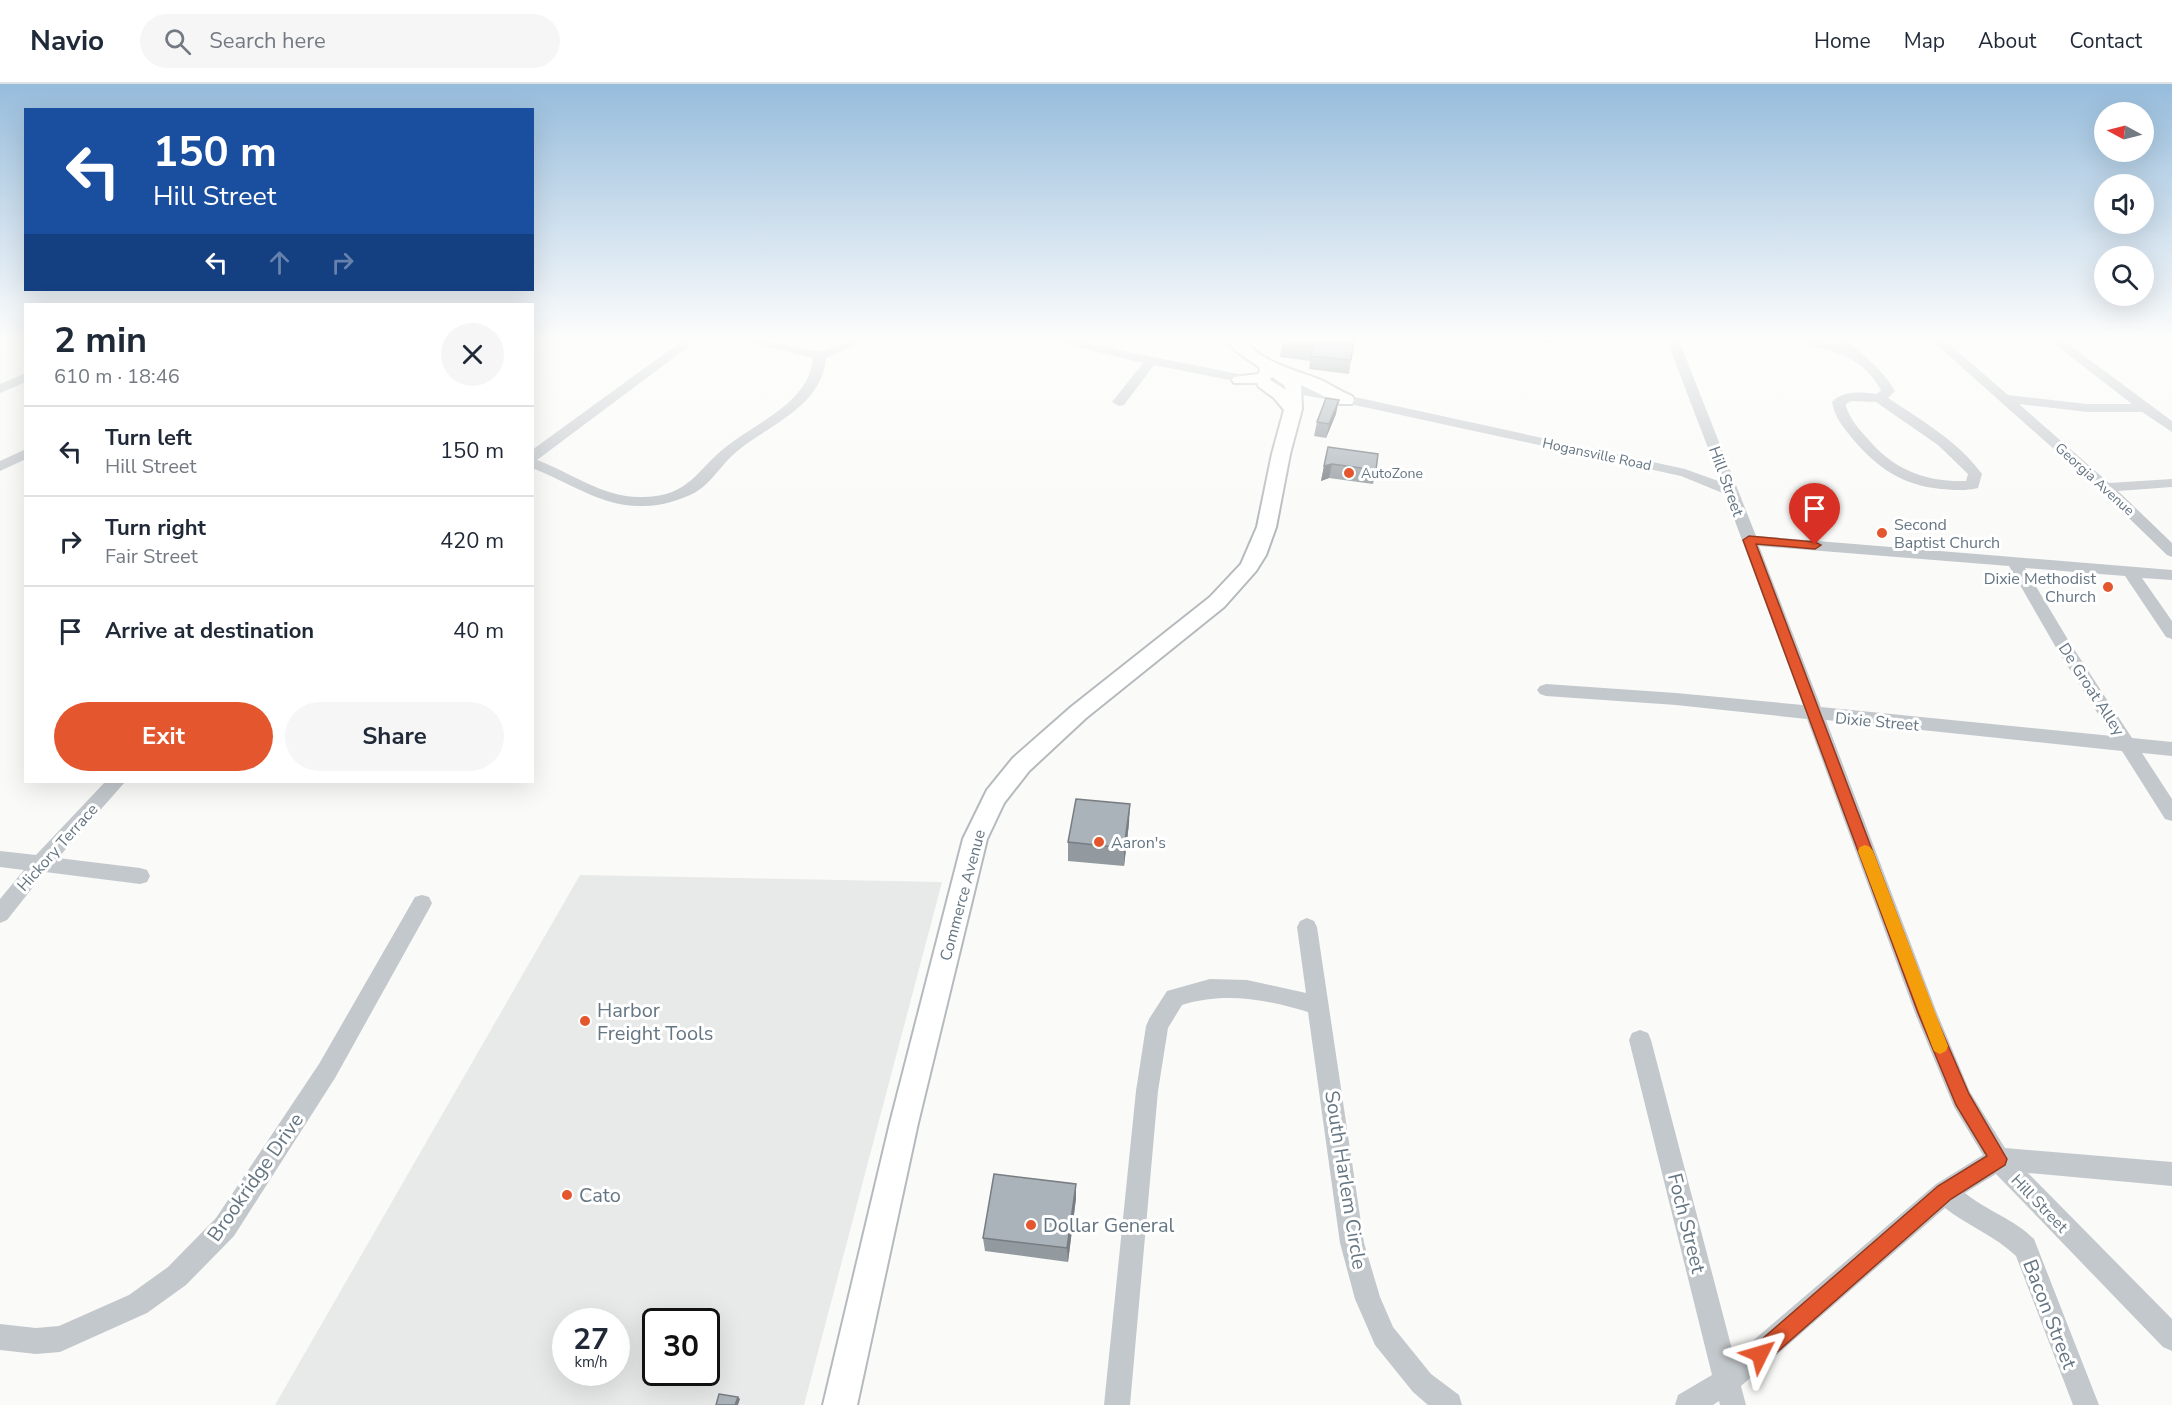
<!DOCTYPE html>
<meta charset="utf-8">
<style>
body{margin:0;font-family:"Nunito Sans",sans-serif;background:#f6f6f7;color:#1f2937;height:100vh;display:flex;flex-direction:column;font-size:22px;white-space:nowrap}
*{box-sizing:border-box;margin:0}
p{font-size:20px;color:#747a83}
.icon{flex:none;width:33px;height:33px;fill:none;stroke:currentColor;stroke-width:2;stroke-linecap:round;stroke-linejoin:round}
.map{position:relative;flex:1;overflow:hidden}
.side{position:absolute;left:24px;top:219px;width:510px;height:480px;display:flex;flex-direction:column;background:#fff;border-radius:0px;box-shadow:0 6px 24px #0002}
.side>*{flex:none}
.top-card{position:absolute;left:24px;top:24px;width:510px;height:183px;border-radius:0px;box-shadow:0 6px 24px #0002;background:#1a4fa0;color:#fff;overflow:hidden}
.needle{width:39px;rotate:277deg}
.buttons{position:absolute;left:2094px;top:18px;display:grid;gap:12px}
.buttons a{display:grid;place-items:center;width:60px;height:60px;border-radius:50%;background:#fff;box-shadow:0 6px 24px #0002;font-size:30px}
.speed{position:absolute;left:552px;top:1224px;display:flex;gap:12px;font-size:30px;font-weight:700;text-align:center}
.speed>*{display:grid;place-content:center;width:78px;height:78px;border-radius:50%;background:#fff;box-shadow:0 6px 24px #0002;line-height:1}
.speed small{font-size:15px;font-weight:400}
.speed .limit{border:3px solid #111;border-radius:9px;background:#fff;color:#111}
.pin{position:absolute;display:grid;place-items:center;width:51px;height:51px;color:#fff;margin:-62px -26px;border-radius:50% 50% 50% 0;rotate:-45deg;box-shadow:0 0 6px #0007}
.pin .icon{rotate:45deg}
.me{position:absolute;width:66px;margin:-33px;rotate:50deg;stroke-linejoin:round;filter:drop-shadow(0 0 4px #0008)}
.turn{display:flex;align-items:center;gap:21px;height:126px;padding:0 30px;font-size:27px}
.turn .icon{width:78px;height:78px;stroke-width:2.5}
.turn b{display:block;font-size:42px;line-height:51px}
.lanes{display:flex;align-items:center;height:57px;padding:0 30px;background:#0003;justify-content:center;gap:30px;direction:ltr}
.lanes .off{opacity:.35}
.round{display:grid;place-items:center;flex:none;width:63px;height:63px;border-radius:32px;background:#f6f6f7}
.head{display:flex;align-items:center;justify-content:space-between;height:102px;padding:0 30px}
h1{font-size:36px;font-weight:700;line-height:45px}
.button{display:flex;gap:12px;margin-top:auto;padding:12px 30px}
.button a{flex:1;height:69px;border-radius:36px;background:#e4572e;color:#fff;font-size:24px;font-weight:700;line-height:69px;text-align:center}
.button a+a{background:#f6f6f7;color:#1f2937}
ul{padding:0;list-style:none}
li{display:flex;align-items:center;gap:18px;height:90px;padding:0 30px;border-top:2px solid #e0e1e3}
li div{flex:1}
li b{display:block;font-size:22px}
li em{font-style:normal}
header{display:flex;align-items:center;gap:36px;box-sizing:border-box;height:84px;padding:0 30px;background:#fff;border-bottom:2px solid #e0e1e3}
header strong{font-size:28px}
nav{display:flex;gap:33px;margin-inline-start:auto;font-size:21px}
.search{width:420px;height:54px;background:#f6f6f7;display:flex;align-items:center;gap:15px;box-sizing:border-box;padding:0 21px;border-radius:33px;color:#747a83;font-size:22px}
.map>svg:first-child{display:block}
.built{fill:#e8e9e9;fill-rule:evenodd}
.lines{fill:none;stroke-linecap:round;stroke-linejoin:round}
.major-casing{stroke:#b5babe;stroke-width:4}
.minor{fill:#c3c8cc;fill-rule:evenodd}
.major{fill:#fff;fill-rule:evenodd}
.wall{fill:#929a9f}
.shaded-wall{fill:#777d82}
.building{fill:#aab3b9;stroke:#777d82;stroke-width:1.5}
.route{fill:#e4572e;stroke:#94391e;stroke-width:1.5}
.slow{fill:#f59e0b}
.poi-dot{fill:#e4572e;stroke:#fff;stroke-width:2}
.labels{text-anchor:middle;stroke-width:6;stroke-linejoin:round;paint-order:stroke}
.far-street-label{font-size:14px;fill:#657683;stroke:#fff}
.far-poi-label{font-size:14px;fill:#657683;stroke:#fff;text-anchor:start}
.street-label{font-size:16px;fill:#657683;stroke:#fff}
.poi-label{font-size:16px;fill:#657683;stroke:#fff;text-anchor:start}
.near-poi-label{font-size:20px;fill:#657683;stroke:#fff;text-anchor:start}
.near-street-label{font-size:20px;fill:#657683;stroke:#fff}
</style>
<header>
<strong>Navio</strong>
<div class="search"><svg class="icon" aria-label="search" viewBox="0 0 24 24"><circle cx="10" cy="10" r="6"/><path d="M15 15l6 6"/></svg>Search here</div>
<nav><a>Home</a><a>Map</a><a>About</a><a>Contact</a></nav>
</header>
<div class="map">
<svg width="2172" height="1321" viewBox="0 0 2172 1321">
<rect width="100%" height="100%" fill="#fafaf8"/>
<!-- built -->
<path class="built" d="M580,791L942,798L804,1321H275ZM566,1238H616V1288H566ZM656,1238H706V1288H656Z"/>
<g class="lines">
<defs>
<path id="major" d="M1226,254H1242C1263,280 1294,285 1323,297C1333,302 1342,308 1352,312L1354,316L1352,320H1340L1301,301L1302,325L1290,370L1276,443L1266,471L1256,487L1224,523L1086,634L1029,687L1004,719L987,755L918,1039L857,1321H823L890,1039L963,755L987,706L1013,674L1071,623L1210,513L1241,480L1257,443L1272,370L1284,326L1274,314L1259,303L1257,299H1234L1232,296L1234,293L1258,290L1260,287L1259,283L1236,267ZM1272,293L1284,301L1286,306L1270,296Z"/>
</defs>
<!-- major casing -->
<use href="#major" class="major-casing"/>
<!-- minor -->
<g class="minor">
<path d="M532,254H540L532,258Z"/>
<path d="M686,254H700L537,376C572,389 605,415 644,413C690,412 696,386 727,362C758,337 809,319 813,274L744,257L742,254C768,254 791,264 816,267C830,269 848,252 870,254L826,274C822,323 768,341 735,369C721,381 712,398 696,408C681,416 661,422 644,422C603,424 569,398 532,384V366Z"/>
<path d="M1051,254H1070L1123,267L1364,315L1685,385L1721,398L1666,254H1678L1756,452L2172,486V496L2142,494L2172,537V555L2166,553L2125,492L2025,484L2070,559L2132,654L2172,658V672L2142,669L2172,715V737L2165,735L2122,667L1826,636L1937,929L1970,1008L2005,1064L2172,1078V1102L2028,1089L2172,1235V1267L2163,1263L1996,1090L1965,1109C1987,1127 2014,1135 2034,1155L2099,1321H2073L2016,1172C1995,1152 1968,1142 1945,1124L1741,1302L1746,1321H1720L1719,1317L1713,1321H1675L1678,1311L1712,1291L1629,956L1632,949L1640,946L1648,949L1651,956L1734,1273L1936,1100L1983,1071L1954,1023L1915,929L1807,635L1676,621L1546,612L1540,610L1537,606L1540,602L1546,600L1676,609L1803,621L1725,410L1681,392L1364,323L1154,281L1124,321L1119,322L1112,318L1143,279L1053,257ZM1759,462L2009,482L2058,567L2112,652L1821,623Z"/>
<path d="M1794,254H1812L1839,262L1832,254H1845C1863,271 1882,285 1895,307L1888,314C1921,336 1958,357 1982,390L1978,404C1966,407 1954,406 1941,405C1902,401 1877,384 1852,354C1843,343 1834,332 1832,318C1843,306 1862,308 1877,310L1881,306C1860,269 1833,268 1796,257ZM1851,317L1876,318L1938,361L1968,390L1966,397C1925,398 1894,386 1867,354C1858,344 1850,335 1846,322V320Z"/>
<path d="M1929,254H1942L2008,311L2087,320H2132L2047,254H2060L2172,337V348L2142,328H2087L2019,320L2109,399L2172,395V403L2118,407L2172,459V473L2167,471L2101,407Z"/>
<path d="M26,289V298L0,309V300Z"/>
<path d="M26,365V375L0,387V377Z"/>
<path d="M105,698H125L58,774L140,784L147,786L150,792L147,798L140,800L45,788L7,836L0,839V815L24,786L0,783V767L36,771Z"/>
<path d="M422,811L429,813L432,819L429,825L335,994L234,1152L186,1201L147,1229L60,1268L36,1270L0,1266V1240L36,1244L59,1242L129,1211L168,1183L216,1134L319,980L415,813Z"/>
<path d="M1307,834L1314,837L1317,843L1364,1159L1380,1213L1393,1243L1431,1290L1459,1311L1462,1321H1428L1413,1308L1375,1261L1355,1215L1340,1159L1308,928C1268,916 1224,907 1182,921L1168,944L1158,1007L1130,1321H1104L1136,1007L1146,942L1149,935L1167,907L1210,895L1247,896L1306,909L1297,843L1300,837Z"/>
</g>
<!-- major -->
<use href="#major" class="major"/>
</g>
<!-- wall -->
<g class="wall">
<path d="M1283,254L1351,276L1349,290L1309,285L1310,277L1280,273Z"/>
<path d="M1519,254H1554L1552,259Z"/>
<path d="M1336,330L1326,354L1314,352L1317,338Z"/>
<path d="M1328,363L1376,386L1373,400L1329,394L1321,397Z"/>
<path d="M1129,739L1124,782L1068,777V758Z"/>
<path d="M1076,1114L1068,1178L985,1167L983,1154Z"/>
</g>
<!-- shaded-wall -->
<g class="shaded-wall">
<path d="M1339,316L1336,330L1326,354L1329,340Z"/>
<path d="M1332,380L1329,394L1321,397L1324,382Z"/>
<path d="M1130,720L1129,739L1124,782V764Z"/>
<path d="M1076,1100V1114L1068,1178L1067,1164Z"/>
<path d="M738,1313L740,1315L738,1321H735Z"/>
</g>
<!-- building -->
<g class="building">
<path d="M1283,254H1344L1354,255L1351,276L1311,272L1313,263L1282,260Z"/>
<path d="M1326,314L1339,316L1329,340L1317,338Z"/>
<path d="M1328,363L1378,370L1376,386L1332,380L1324,382Z"/>
<path d="M1076,715L1130,720L1124,764L1068,758Z"/>
<path d="M994,1090L1076,1100L1067,1164L983,1154Z"/>
<path d="M719,1310L738,1313L735,1321H716Z"/>
</g>
<!-- sky -->
<linearGradient id="sky" x2="0" y2="1"><stop stop-color="#96bcdc"/><stop offset="0.58" stop-color="#fdfdfc"/><stop offset="1" stop-color="#fdfdfc" stop-opacity="0"/></linearGradient>
<rect width="2172" height="439" fill="url(#sky)"/>
<!-- route -->
<path class="route" d="M1749,452L1815,458L1821,461L1815,465L1756,460L1934,929L1969,1010L2007,1075L2005,1081L1951,1115L1767,1277L1760,1280L1753,1277L1750,1270L1753,1263L1938,1102L1987,1072L1956,1021L1918,929L1743,456Z"/>
<!-- slow -->
<path class="slow" d="M1865,761L1870,763L1873,767L1948,962L1946,967L1940,970L1934,967L1932,962L1858,767L1860,763Z"/>
<!-- markers -->
<g class="poi-dot">
<circle cx="1349" cy="389" r="6"/>
<circle cx="1882" cy="449" r="6"/>
<circle cx="2108" cy="503" r="6"/>
<circle cx="1099" cy="758" r="6"/>
<circle cx="585" cy="937" r="6"/>
<circle cx="567" cy="1111" r="6"/>
<circle cx="1031" cy="1141" r="6"/>
</g>
<g class="labels">
<!-- far-street labels -->
<g class="far-street-label">
<text transform="translate(1597 370) rotate(12)" y="5">Hogansville Road</text>
<text transform="translate(2095 395) rotate(42)" y="5">Georgia Avenue</text>
</g>
<!-- far-poi labels -->
<g class="far-poi-label">
<text x="1361" y="394">AutoZone</text>
</g>
<!-- street labels -->
<g class="street-label">
<text transform="translate(1727 397) rotate(70)" y="6">Hill Street</text>
<text transform="translate(2092 605) rotate(57)" y="6">De Groat Alley</text>
<text transform="translate(1877 637) rotate(5)" y="6">Dixie Street</text>
<text transform="translate(57 763) rotate(-48)" y="6">Hickory Terrace</text>
<text transform="translate(962 811) rotate(-75)" y="6">Commerce Avenue</text>
<text transform="translate(2040 1119) rotate(46)" y="6">Hill Street</text>
</g>
<!-- poi labels -->
<g class="poi-label">
<text x="1894" y="446">Second<tspan x="1894" dy="18">Baptist Church</tspan></text>
<text x="2096" y="500" text-anchor="end">Dixie Methodist<tspan x="2096" dy="18">Church</tspan></text>
<text x="1111" y="764">Aaron's</text>
</g>
<!-- near-poi labels -->
<g class="near-poi-label">
<text x="597" y="933">Harbor<tspan x="597" dy="23">Freight Tools</tspan></text>
<text x="579" y="1118">Cato</text>
<text x="1043" y="1148">Dollar General</text>
</g>
<!-- near-street labels -->
<g class="near-street-label">
<text transform="translate(255 1093) rotate(-55)" y="7">Brookridge Drive</text>
<text transform="translate(1346 1096) rotate(81)" y="7">South Harlem Circle</text>
<text transform="translate(1687 1139) rotate(76)" y="7">Foch Street</text>
<text transform="translate(2050 1230) rotate(69)" y="7">Bacon Street</text>
</g>
</g>
</svg>
<div class="buttons">
<a><svg class="needle" viewBox="-14 -14 28 28"><path d="M0-13l5 13h-10z" fill="#e53935"/><path d="M0 13l5-13h-10z" fill="#747a83"/></svg></a>
<a><svg class="icon" aria-label="sound" viewBox="0 0 24 24"><path d="M4 9h4l5-4v14l-5-4H4zM17 9q2 3 0 6"/></svg></a>
<a><svg class="icon" aria-label="search" viewBox="0 0 24 24"><circle cx="10" cy="10" r="6"/><path d="M15 15l6 6"/></svg></a>
</div>
<div class="speed"><div>27<small>km/h</small></div><div class="limit">30</div></div>
<div class="pin" style="left:1815px;top:461px;background:#d93025"><svg class="icon" aria-label="arrive" viewBox="0 0 24 24"><path d="M6 21V4h12l-3 4 3 4H6"/></svg></div>
<svg class="me" style="left:1760px;top:1270px" viewBox="-20 -20 40 40"><path d="M0-17L14 15 0 8-14 15z" fill="#e4572e" stroke="#fff" stroke-width="4"/></svg>
<div class="top-card">
<div class="turn"><svg class="icon" aria-label="left" viewBox="0 0 24 24"><path d="M17 20v-9H6M10 6l-5 5 5 5"/></svg><div><b>150 m</b>Hill Street</div></div>
<div class="lanes"><svg class="icon" aria-label="left" viewBox="0 0 24 24"><path d="M17 20v-9H6M10 6l-5 5 5 5"/></svg><svg class="icon off" aria-label="ahead" viewBox="0 0 24 24"><path d="M12 20V5M6 11l6-6 6 6"/></svg><svg class="icon off" aria-label="right" viewBox="0 0 24 24"><path d="M7 20v-9h11M14 6l5 5-5 5"/></svg></div>
</div>
<section class="side">
<div class="head"><div><h1>2 min</h1><p>610 m · 18:46</p></div><a class="round"><svg class="icon" aria-label="close" viewBox="0 0 24 24"><path d="M6 6l12 12M18 6L6 18"/></svg></a></div>
<ul>
<li><svg class="icon" aria-label="left" viewBox="0 0 24 24"><path d="M17 20v-9H6M10 6l-5 5 5 5"/></svg><div><b>Turn left</b><p>Hill Street</p></div><em>150 m</em></li>
<li><svg class="icon" aria-label="right" viewBox="0 0 24 24"><path d="M7 20v-9h11M14 6l5 5-5 5"/></svg><div><b>Turn right</b><p>Fair Street</p></div><em>420 m</em></li>
<li><svg class="icon" aria-label="arrive" viewBox="0 0 24 24"><path d="M6 21V4h12l-3 4 3 4H6"/></svg><div><b>Arrive at destination</b></div><em>40 m</em></li>
</ul>
<div class="button"><a>Exit</a><a>Share</a></div>
</section>
</div>
